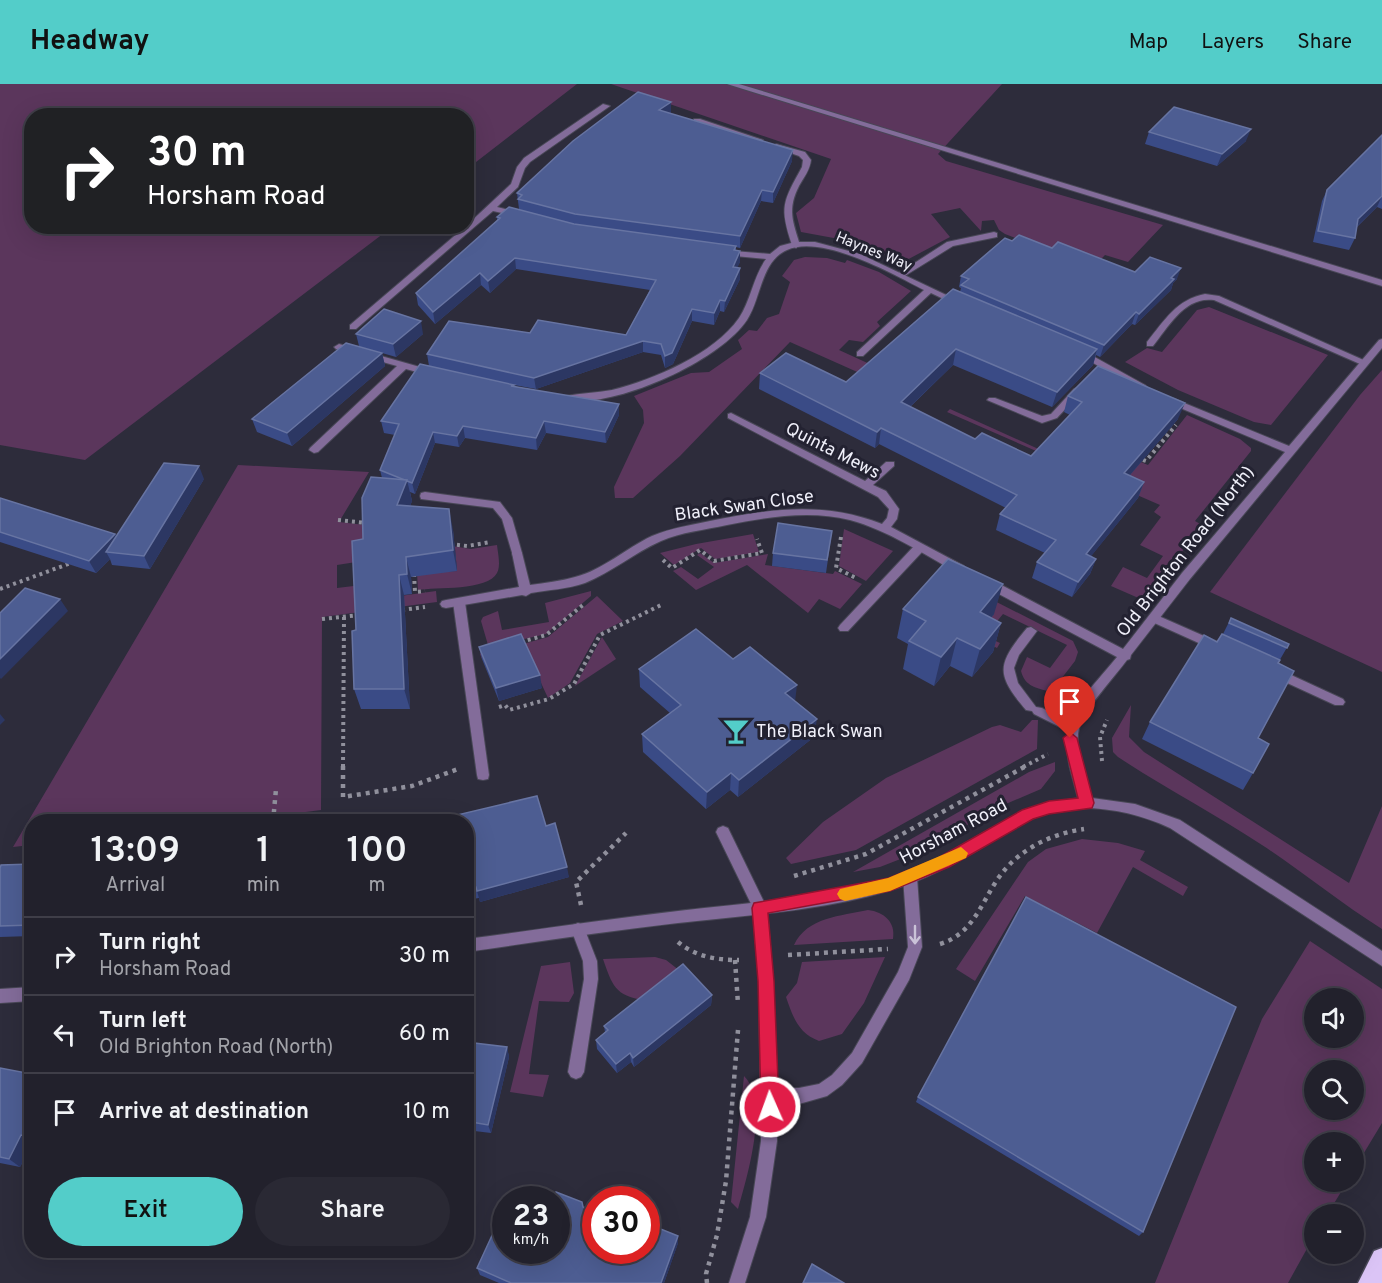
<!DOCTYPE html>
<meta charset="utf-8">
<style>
body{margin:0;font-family:Overpass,sans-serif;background:#2a2934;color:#f1f3f6;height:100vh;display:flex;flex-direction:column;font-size:22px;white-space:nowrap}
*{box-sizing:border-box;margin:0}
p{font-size:20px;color:#a2a3a9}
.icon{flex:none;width:33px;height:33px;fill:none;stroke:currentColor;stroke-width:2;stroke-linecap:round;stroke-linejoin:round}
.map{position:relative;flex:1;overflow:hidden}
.panel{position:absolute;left:24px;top:730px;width:450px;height:444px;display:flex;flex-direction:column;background:#22212c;border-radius:24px;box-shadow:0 6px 24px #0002,0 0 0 2px #3f3e48}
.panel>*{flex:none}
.guide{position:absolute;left:24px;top:24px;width:450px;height:126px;border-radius:24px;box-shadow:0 6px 24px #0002,0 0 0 2px #3f3e48;background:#202124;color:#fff;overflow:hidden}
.fabs{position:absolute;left:1304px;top:904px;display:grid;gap:12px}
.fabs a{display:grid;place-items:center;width:60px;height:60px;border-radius:50%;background:#22212c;box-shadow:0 6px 24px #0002,0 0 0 2px #3f3e48;font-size:30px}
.speed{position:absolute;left:492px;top:1102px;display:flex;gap:12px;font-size:30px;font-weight:700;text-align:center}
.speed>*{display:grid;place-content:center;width:78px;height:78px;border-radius:50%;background:#22212c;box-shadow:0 6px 24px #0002,0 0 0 2px #3f3e48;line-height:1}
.speed small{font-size:15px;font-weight:400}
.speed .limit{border:9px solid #d22;background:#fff;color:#111}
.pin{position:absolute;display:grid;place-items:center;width:51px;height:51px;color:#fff;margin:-62px -26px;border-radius:50% 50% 50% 0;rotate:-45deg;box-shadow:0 0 6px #0007}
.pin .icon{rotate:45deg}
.me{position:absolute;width:66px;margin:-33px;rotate:358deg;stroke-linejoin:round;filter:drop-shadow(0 0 4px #0008)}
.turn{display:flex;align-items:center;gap:21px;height:126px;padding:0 24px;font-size:27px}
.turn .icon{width:78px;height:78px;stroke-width:2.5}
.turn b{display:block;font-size:42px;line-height:51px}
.eta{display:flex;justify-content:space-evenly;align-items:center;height:102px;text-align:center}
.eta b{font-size:36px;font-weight:600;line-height:42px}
.button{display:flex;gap:12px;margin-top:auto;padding:12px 24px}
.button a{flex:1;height:69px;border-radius:36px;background:#53cdc9;color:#111;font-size:24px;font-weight:600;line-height:69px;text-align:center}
.button a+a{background:#2a2934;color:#f1f3f6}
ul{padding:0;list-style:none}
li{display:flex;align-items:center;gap:18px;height:78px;padding:0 24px;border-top:2px solid #3f3e48}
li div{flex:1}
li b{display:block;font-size:22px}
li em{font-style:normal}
header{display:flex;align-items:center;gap:36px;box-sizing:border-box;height:84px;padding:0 30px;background:#53cdc9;color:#111}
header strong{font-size:28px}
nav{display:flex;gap:33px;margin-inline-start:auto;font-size:21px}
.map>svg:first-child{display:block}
.green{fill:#5b365c;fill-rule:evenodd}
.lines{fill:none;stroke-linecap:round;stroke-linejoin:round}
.service-casing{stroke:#484756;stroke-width:2}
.minor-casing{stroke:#484756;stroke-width:2}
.tertiary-casing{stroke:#484756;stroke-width:2}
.trunk-casing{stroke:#484756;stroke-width:3}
.path-far1{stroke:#90909c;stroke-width:4;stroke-dasharray:3 4;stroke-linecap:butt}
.path{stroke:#90909c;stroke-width:4.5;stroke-dasharray:4 5;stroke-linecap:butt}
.service{fill:#836c9a;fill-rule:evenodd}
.minor{fill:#836c9a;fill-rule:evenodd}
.tertiary{fill:#836c9a;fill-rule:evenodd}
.trunk{fill:#dbc4f6;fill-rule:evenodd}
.wall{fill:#3a4b86}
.shaded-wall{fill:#2c3763}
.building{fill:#4d5d92;stroke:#6774a2;stroke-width:1.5}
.oneway{stroke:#cac2d8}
.route{fill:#e11d48;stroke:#92132f;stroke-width:1.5}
.slow{fill:#f59e0b}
.labels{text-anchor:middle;stroke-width:6;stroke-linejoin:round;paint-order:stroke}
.far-street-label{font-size:15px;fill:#f0f0fa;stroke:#232231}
.street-label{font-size:18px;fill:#f0f0fa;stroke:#232231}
.poi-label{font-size:18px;fill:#f0f0fa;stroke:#232231;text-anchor:start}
</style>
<header>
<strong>Headway</strong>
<nav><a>Map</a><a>Layers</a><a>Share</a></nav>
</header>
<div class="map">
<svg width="1382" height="1199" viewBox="0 0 1382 1199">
<rect width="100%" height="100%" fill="#2d2c3b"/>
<!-- green -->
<g class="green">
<path d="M0,0H577L467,85L466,32H32V142L392,143L85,376L0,361Z"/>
<path d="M611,0H1002L938,70L946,77L1163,141L1128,178L1105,171L1092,184L1005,150L999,146L994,136L982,137L981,147L960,124L931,130L950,153L903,178L850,157L801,148L796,129L814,114L831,75Z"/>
<path d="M805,173L827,174L845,179L847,176L879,188L911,207L877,238L880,242L863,258L849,256L839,266L874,282L873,295L790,258L680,372L633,414H615L614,403L644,339L643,326L634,312L691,289L709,288L742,265L738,256L749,246L757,247L767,234L779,230L790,198L782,192L794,176Z"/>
<path d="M1209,223L1328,271L1271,341L1254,338L1178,306L1125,278L1147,264L1162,268L1197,226Z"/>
<path d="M1382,286V588L1210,508L1360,311Z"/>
<path d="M950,325L1045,368L1136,376L1148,381L1187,331L1240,355L1251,364V367L1195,437L1202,441L1147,515L1143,516L1111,502L1123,483L1147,494L1163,472L1140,461L1161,433L1154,428L1160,421L947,328Z"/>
<path d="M238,381L369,388L339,438L417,447L369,476L337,481V504L370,500L371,516L436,507L437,518L322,533L321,726L229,738H32L31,761L13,763Z"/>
<path d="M844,445L893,467L866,497L839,482Z"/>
<path d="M753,450L759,468L715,475L701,464L674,481L660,469L696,460Z"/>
<path d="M419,457L471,465L497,461C498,470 501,482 497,489C488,507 435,503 418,506L417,489L457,487L455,464Z"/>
<path d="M700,469L714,479L768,470L765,481L833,490L835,487L862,500L840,525L819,515L808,529L747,481L696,506L673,487L681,483L698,495L714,483L697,471Z"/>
<path d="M591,507V512L546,550L494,562L497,571L482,575L480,570L488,561L481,537L483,533L498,527L502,546L549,538L545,519Z"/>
<path d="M983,511L1073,557L1078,568L1075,577L1051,608C1037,604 1025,603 1021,587L1027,573L1050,584L1067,561L1003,530L985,552L1000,559L997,564L968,549L978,550L994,530Z"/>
<path d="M597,512L623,537L597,550L570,599L548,614L523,560L548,553Z"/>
<path d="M602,553L616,575L575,602Z"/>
<path d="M1131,621L1129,653L1144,668L1349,799L1382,722V845C1340,819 1303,788 1262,761C1215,730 1165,704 1118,673L1113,668L1112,654Z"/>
<path d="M1032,636H1038L1037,665L856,766L791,780L786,774L823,738L886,694L992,643L1000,641L1021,648Z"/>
<path d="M1055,678V687L1041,705L985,729L939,760L880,783L853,788L1029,688Z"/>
<path d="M1082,755L1118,759L1145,767L1140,776L1188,803L1183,812L1133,783L1097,849L1025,812L975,897L956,885L1028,778L1046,765Z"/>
<path d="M868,826C884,828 896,838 893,855L794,861C807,833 841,832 868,826Z"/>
<path d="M1310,857L1382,905V1039L1353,1087V1059H1314V1098H1347L1327,1131H1314V1152L1288,1199H1155L1262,935ZM1314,915H1353V954H1314ZM1314,987H1353V1026H1314Z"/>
<path d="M655,873L666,876L684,890L644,916C615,912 612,901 603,875Z"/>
<path d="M885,873L864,919L842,950L819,957C798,949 793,933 786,913L797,899L802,878Z"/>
<path d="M570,878L574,909L569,918L539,917L529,990L549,991L543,1013L510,1008L541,882Z"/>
<path d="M744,992C770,1018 747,1093 738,1125L731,1118Z"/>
</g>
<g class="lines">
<defs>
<g id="service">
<path d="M727,0H739L1382,196V202Z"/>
<path d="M694,35H700L763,56L756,58L694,39Z"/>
<path d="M776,60L805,68L811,76C810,86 804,93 799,102C787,125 793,138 800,161L796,164L792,161C779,122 783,118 802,83L803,76L799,72L776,64Z"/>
<path d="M994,148L997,149V153L953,162L903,193L896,191L947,158Z"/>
<path d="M1205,210L1219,212L1368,278L1363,281L1360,280L1214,216C1185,212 1169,242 1153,262H1147V258C1164,237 1177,215 1205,210Z"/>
<path d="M1077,304L1082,307L1057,334L1042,339L987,316L989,314H995L1042,332L1051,330L1074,305Z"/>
<path d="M425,408L500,418L512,434L522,469L521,472H513L502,435L493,424L421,415L420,412L421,409Z"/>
<path d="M919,460L924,464L923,467L848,547H840L838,544L840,541L915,461Z"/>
<path d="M459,514L465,518L489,691L488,695L483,696L478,695L477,691L453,518Z"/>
<path d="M1154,530L1220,559L1222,562L1216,566L1212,565L1150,537L1148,534L1150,531Z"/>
<path d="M1031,543L1037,547L1019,571L1014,584L1018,599L1036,623L1042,624L1076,641L1078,644L1076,647H1068L1034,630L1032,627L1026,626C995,590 997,580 1027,544Z"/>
<path d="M1276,584L1343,615L1345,618L1343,621H1335L1272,592L1270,589L1272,586Z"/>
<path d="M723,742L728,744L765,820L767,824L765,828L760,830L755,828L716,748L718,744Z"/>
<path d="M578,839L583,841L597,877L598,895L584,988L581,993L576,995L571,993L568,988L584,895L583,877L571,845L573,841Z"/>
</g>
<g id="minor">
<path d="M603,20L610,22L530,78L525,84L518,103L497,123L521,129V133L493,127L356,245H350V241L466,142L511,100L517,83L524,74Z"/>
<path d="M795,158H815L860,170L961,218L960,220H954L931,209L863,272H857V268L924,206C893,190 822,150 787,166C761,177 761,215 747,236C720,277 614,325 566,316V312C581,309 596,309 612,306C653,296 714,270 739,234C751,216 753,193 766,175L724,171L721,170V166L770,170L780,162Z"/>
<path d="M1382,255V264L1190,495L1131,571L1130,575L1127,576C1116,591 1085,625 1080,641C1072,666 1086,695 1092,719L1091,723L1086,724L1081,723C1077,713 1075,702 1072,692C1055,633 1083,615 1117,573L982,501L980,498L982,495H990L1123,565L1182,489L1285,368L1166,318V314H1172L1289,362L1379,256Z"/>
<path d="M339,260L434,287L436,289L431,292L406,285L318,368L314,369L309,366L310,364L397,282L336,265L334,263Z"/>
<path d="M1082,266L1145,301L1147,303L1145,305H1139L1079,271L1077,269Z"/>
<path d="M731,329L865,397L886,378H894V382L873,401L886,407L899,425L897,435L891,443L964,482L966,485L964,488H956C922,469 887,446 850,436C810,426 767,433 727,441C705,446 681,448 661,457C634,469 612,488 585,499C568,505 548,506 531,509L526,512L522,511L446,524L442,523L440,520L442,517L446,516L519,503L512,469L517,465L522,469L530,501C545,499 561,497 575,493C603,486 626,464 652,452C671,444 691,441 710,437C770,425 823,417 882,440L887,434L889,425L878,413L728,334V330Z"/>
<path d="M910,787L915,789L917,793L922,863L909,896L862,979L842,1001L827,1012L799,1020L776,1019L777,1057L766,1133L745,1199H729L750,1133L761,1057L759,897L753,824L755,820L760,818L765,820L767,824L773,897L776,1004H799L819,1000L832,991L852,969L898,888L908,863L903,793L905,789Z"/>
</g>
<g id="tertiary">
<path d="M1092,714L1135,720L1180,736L1382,867V882L1170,744C1138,729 1100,721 1064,725C1030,730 1001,753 971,770C945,785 917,799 888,807C820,827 748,831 678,839C607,847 537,858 466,868V855C537,846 607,835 678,827C748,819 820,814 888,795C962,774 1012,713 1092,714Z"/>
<path d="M32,903V917L0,919V905Z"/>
</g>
<path id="trunk" d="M1382,1164V1199H1358L1374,1167Z"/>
</defs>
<!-- service casing -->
<use href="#service" class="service-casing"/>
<!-- minor casing -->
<use href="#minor" class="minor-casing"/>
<!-- tertiary casing -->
<use href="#tertiary" class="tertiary-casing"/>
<!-- trunk casing -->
<use href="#trunk" class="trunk-casing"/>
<!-- path-far1 -->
<g class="path-far1">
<path d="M1143,376L1146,377L1176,341"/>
<path d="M338,436L367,439"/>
<path d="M841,453L836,484L858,495"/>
<path d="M450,460L467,462L491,458"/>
<path d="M663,476L672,484L700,466L714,477L762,469L757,455"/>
<path d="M414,490L415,508L425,507"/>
<path d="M0,505L71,479"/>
<path d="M402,526L425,523"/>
<path d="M322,535L359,531"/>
<path d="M521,558L546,551L583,521"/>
<path d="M499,623L505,621L509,626L549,615L574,600L600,551L661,521"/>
<path d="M1102,677L1100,653L1107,636"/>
<path d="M343,683L344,533"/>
<path d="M1023,683L1048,670"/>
</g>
<!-- path -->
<g class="path">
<path d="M343,682V713L412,702L458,685"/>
<path d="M273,738L276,705"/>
<path d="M794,792L866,770L1026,682"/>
<path d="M581,821L576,798L626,749"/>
<path d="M678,858C696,873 717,876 739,876"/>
<path d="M940,860C972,850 980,822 997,796C1017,766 1050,750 1084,745"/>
<path d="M788,871L888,865"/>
<path d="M735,876L738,920"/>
<path d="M707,1199L706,1190L717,1151L726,1097L738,946"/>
</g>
<!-- service -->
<use href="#service" class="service"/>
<!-- minor -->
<use href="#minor" class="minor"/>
<!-- tertiary -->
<use href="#tertiary" class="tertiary"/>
<!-- trunk -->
<use href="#trunk" class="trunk"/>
</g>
<!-- wall -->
<g class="wall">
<path d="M671,18L670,30L792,77L773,119L761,117L740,164L736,163V166L740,167V178L737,183L740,195L724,228L720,227L714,241L692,237L673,280L665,284L661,271L643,268L536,305L514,301V302L619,331L606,359L546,349L537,366L465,354L459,363L435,359L415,410L410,408L412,417L410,422L453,446L457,487L411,493L412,510L404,511L410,625H361L354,605L356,546L363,455L382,394L380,386L395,351L384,349L381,337L429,282L427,270L530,249L626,251L650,206L516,185L490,209L481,201L435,240L418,221L416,209L497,137V133L519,125L517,109Z"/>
<path d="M1149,48L1246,57L1217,82L1145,60Z"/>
<path d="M1382,51V125L1377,123L1357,143L1355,154L1349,166L1313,158L1322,117L1327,106Z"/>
<path d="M1012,157L1052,164L1135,188L1177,195L1173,199L1171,206L1135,241L1132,240L1100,273L1096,271L1093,281L1052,323L953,281L910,323L975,355L1031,372L1070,331L1064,328L1068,312L1178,335L1130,391L1144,398L1138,414L1091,472L1096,475L1090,490L1072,513L1032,494L1037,478L1045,469L996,446L1000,430L1006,424L879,360L875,364L759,305L760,289L846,298L960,208L961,204L959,203L961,192Z"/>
<path d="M356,250H423L396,273L382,269L385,282L292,362L257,348L252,335L359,262Z"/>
<path d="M204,395L150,485L112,481L110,475L96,489L0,458V414L115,450L116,452Z"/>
<path d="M832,447L826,489L772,482L773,469Z"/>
<path d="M903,525L994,530L991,534L1001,539L993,568L972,593L950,582L934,602L903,585L908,560L897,554Z"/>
<path d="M1231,534L1289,560L1278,579L1258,654L1253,689L1243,706L1142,655L1150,638L1217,558L1223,550Z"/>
<path d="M479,563L542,604L499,617L482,575Z"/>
<path d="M733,575L795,618L814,653L738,713L730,706L706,725L643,668L642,650L670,629L640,603L639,585Z"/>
<path d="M466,738L546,742L569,793L480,818L479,814L466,816Z"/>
<path d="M32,780V852L0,853V784Z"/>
<path d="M712,911L711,921L634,983L631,978L617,989L597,965L596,956L605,948L604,942Z"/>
<path d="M466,958L507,963L509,973L491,1049L466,1046Z"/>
<path d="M0,984L32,990V1060L20,1083L0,1079Z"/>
<path d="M918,1013L1143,1148L1139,1152L916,1018Z"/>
<path d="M678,1159L664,1199H499L480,1191L477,1184L596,1167Z"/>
</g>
<!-- shaded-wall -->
<g class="shaded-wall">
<path d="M671,18V29L660,37L659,26Z"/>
<path d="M1251,45L1246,57L1217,82L1222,70Z"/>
<path d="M793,66L792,77L773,119V108Z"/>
<path d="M762,106L761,117L740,164V152Z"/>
<path d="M1382,112L1377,123L1352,147L1358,135Z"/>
<path d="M740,167V178L733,194V183Z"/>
<path d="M515,174L516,185L490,209L488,197Z"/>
<path d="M740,184V195L724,228L725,217Z"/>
<path d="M1181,184L1177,195L1173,199L1171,206L1135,241L1139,230Z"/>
<path d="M480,189L481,201L435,240L433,228Z"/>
<path d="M720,216V227L714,241V229Z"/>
<path d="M692,225V237L673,280L665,284V272Z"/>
<path d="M1136,228L1132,240L1100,273L1104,261Z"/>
<path d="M421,237L423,250L396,273L393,260Z"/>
<path d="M643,257V268L536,305L534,294Z"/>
<path d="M956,265L953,281L898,334L901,318Z"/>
<path d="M1097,265L1093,281L1052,323L1057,308Z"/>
<path d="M382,269L385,282L292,362L287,349Z"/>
<path d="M1185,319L1178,335L1118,405L1124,389Z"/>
<path d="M619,320V331L606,359L605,348Z"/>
<path d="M544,337L546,349L537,366L536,354Z"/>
<path d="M463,342L465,354L459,363L457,352Z"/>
<path d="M881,344L879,360L875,364L877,348Z"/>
<path d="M433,348L435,359L415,410L412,399Z"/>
<path d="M199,382L204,395L150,485L144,472Z"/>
<path d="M407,396L412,417L402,442L397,421Z"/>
<path d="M1144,398L1138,414L1080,486L1086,470Z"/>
<path d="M449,425L453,446L457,487L453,466Z"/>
<path d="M115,450L122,463L106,468L110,475L96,489L89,477Z"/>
<path d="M406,473L411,493L412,510L407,490Z"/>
<path d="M1096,475L1090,490L1072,513L1078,498Z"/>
<path d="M399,491L404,511L410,625L404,605Z"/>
<path d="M1003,500L994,530L972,557L980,528Z"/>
<path d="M60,515L68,527L1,595L0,594V575Z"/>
<path d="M1001,539L993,568L972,593L980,565Z"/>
<path d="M957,554L950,582L934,602L941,573Z"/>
<path d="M540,591L542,604L499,617L496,604Z"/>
<path d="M797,601L795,618L785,609Z"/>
<path d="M0,630L5,636L0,641Z"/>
<path d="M817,635L814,653L738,713L739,696Z"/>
<path d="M731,689L730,706L706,725L707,708Z"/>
<path d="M567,783L569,793L480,818L477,807Z"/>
<path d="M712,911L711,921L634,983L633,974Z"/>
<path d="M507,963L509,973L491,1049L488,1041Z"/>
<path d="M630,969L631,978L617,989L616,980Z"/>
<path d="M32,1040V1058L25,1052Z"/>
<path d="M21,1051L32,1059V1060L20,1083L9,1075Z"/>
<path d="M678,1152V1159L664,1199H661Z"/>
</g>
<!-- building -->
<g class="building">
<path d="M638,8L671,18L659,26L793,66L773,108L762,106L740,152L575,130L518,115L522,111L517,109L573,57Z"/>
<path d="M1174,23L1251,45L1222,70L1149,48Z"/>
<path d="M1382,51V112L1358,135L1355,154L1318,147L1327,106Z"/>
<path d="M509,123L574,140L736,162L734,166L740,167L733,183L740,184L725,217L720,216L714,229L692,225L672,269L665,272L661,260L643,257L534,294L427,270L449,237L530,249L538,236L626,251L656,196L515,174L488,197L480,189L433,228L416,209L500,134L497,133Z"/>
<path d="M1019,151L1052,164L1058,158L1135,188L1150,173L1181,184L1171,194L1174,195L1139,230L1136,228L1104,261L961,201L969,195L961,192L1005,154L1012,157Z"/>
<path d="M953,205L1097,265L1057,308L956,265L901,318L975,355L982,349L1031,372L1082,318L1068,312L1098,282L1185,319L1124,389L1144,398L1086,470L1096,475L1078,498L1037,478L1056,456L1000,430L1017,411L881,344L877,348L760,289L786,269L846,298Z"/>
<path d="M384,225L421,237L393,260L356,250Z"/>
<path d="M346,259L382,269L287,349L252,335Z"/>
<path d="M420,280L514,301L511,302L619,320L605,348L544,337L536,354L463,342L457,352L433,348L412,399L380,386L399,340L381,337Z"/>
<path d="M164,379L199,382L144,472L106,468Z"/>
<path d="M371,393L407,396L397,421L449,425L453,466L406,473L407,490L399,491L404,605H354L352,547L356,546L352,457L363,455L362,414Z"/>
<path d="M0,414L115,450L89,477L0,448Z"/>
<path d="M778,439L832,447L827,476L773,469Z"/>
<path d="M948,475L1003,500L980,528L1001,539L980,565L957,554L941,573L909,557L926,537L903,525Z"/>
<path d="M25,504L60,515L0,575V529Z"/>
<path d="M1231,534L1289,560L1287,564L1229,539Z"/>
<path d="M696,545L733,575L750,563L797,601L785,609L817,635L739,696L731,689L707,708L642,650L681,621L639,585Z"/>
<path d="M521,550L540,591L496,604L479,563Z"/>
<path d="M1222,550L1280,576L1278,579L1294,587L1258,654L1269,660L1253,689L1150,638L1204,551L1217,558Z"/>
<path d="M537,712L546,742L555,739L567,783L477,807L476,803L466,804V738H436V736Z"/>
<path d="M32,780V841L0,842V784L1,781Z"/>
<path d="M1026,813L1236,923L1143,1148L918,1013Z"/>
<path d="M683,880L712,911L633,974L630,969L616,980L596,956L608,946L604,942Z"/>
<path d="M466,958L507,963L488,1041L466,1037Z"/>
<path d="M0,984L32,990V1040L25,1052L21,1051L9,1075L0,1073Z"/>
<path d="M556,1108L582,1118L583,1123L596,1128V1167H646V1139L678,1152L661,1199H511L477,1184L506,1121V1167H556V1116H553Z"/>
<path d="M812,1180L844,1199H803Z"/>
</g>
<!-- one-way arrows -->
<defs><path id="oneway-shaft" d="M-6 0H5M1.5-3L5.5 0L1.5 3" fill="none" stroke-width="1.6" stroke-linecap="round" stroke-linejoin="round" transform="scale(1.5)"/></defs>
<use class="oneway" href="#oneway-shaft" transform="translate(915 851) rotate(90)"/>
<!-- route -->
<path class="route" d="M1070,648L1077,654L1094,719L1092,724L1049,730L1033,735L949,783L890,807L768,829L774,897L779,1023L776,1029L770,1032L764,1029L761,1023L758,897L752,824L754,819L889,794L938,774L1022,726L1049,717L1078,714L1063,654Z"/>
<!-- slow -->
<path class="slow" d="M961,763L968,769L966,774L890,807L845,817L840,815L837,810L840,805L888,794Z"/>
<!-- icons -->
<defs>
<symbol id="bar-bare" viewBox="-9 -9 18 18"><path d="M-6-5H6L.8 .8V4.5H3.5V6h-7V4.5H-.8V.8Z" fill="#53cdc9" stroke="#232231" stroke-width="2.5" paint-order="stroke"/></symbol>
</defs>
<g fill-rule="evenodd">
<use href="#bar-bare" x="717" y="628" width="38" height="38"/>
</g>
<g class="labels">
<!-- far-street labels -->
<g class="far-street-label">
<text transform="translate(874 167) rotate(22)" y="5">Haynes Way</text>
</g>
<!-- street labels -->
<g class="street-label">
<text transform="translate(833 366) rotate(27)" y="6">Quinta Mews</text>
<text transform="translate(744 421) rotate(-8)" y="6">Black Swan Close</text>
<text transform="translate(1185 467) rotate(-52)" y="6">Old Brighton Road (North)</text>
<text transform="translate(953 747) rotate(-28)" y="6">Horsham Road</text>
</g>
<!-- poi labels -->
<g class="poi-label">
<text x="756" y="653">The Black Swan</text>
</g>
</g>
</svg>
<div class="fabs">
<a><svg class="icon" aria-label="sound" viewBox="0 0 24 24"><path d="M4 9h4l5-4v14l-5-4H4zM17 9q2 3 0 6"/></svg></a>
<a><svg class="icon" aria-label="search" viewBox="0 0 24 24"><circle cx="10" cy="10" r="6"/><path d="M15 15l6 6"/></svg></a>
<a>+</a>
<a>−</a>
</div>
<div class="speed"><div>23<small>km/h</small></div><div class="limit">30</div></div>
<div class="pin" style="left:1070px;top:654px;background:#d93025"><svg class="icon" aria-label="arrive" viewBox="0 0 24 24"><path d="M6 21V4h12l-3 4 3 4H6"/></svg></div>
<svg class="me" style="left:770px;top:1023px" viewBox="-20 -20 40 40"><circle r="17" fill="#e11d48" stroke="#fff" stroke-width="3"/><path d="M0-11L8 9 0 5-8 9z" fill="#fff"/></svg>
<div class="guide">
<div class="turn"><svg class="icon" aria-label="right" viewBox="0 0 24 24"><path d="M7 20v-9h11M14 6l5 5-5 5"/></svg><div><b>30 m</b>Horsham Road</div></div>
</div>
<section class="panel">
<div class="eta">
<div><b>13:09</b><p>Arrival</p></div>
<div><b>1</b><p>min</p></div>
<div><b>100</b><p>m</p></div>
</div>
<ul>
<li><svg class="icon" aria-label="right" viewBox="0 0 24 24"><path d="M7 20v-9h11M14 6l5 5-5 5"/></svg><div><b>Turn right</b><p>Horsham Road</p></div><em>30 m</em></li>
<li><svg class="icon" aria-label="left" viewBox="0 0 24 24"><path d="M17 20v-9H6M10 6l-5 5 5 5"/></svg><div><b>Turn left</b><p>Old Brighton Road (North)</p></div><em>60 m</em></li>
<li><svg class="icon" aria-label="arrive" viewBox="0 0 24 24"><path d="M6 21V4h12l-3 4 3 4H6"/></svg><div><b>Arrive at destination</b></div><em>10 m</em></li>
</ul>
<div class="button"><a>Exit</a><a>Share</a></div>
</section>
</div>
